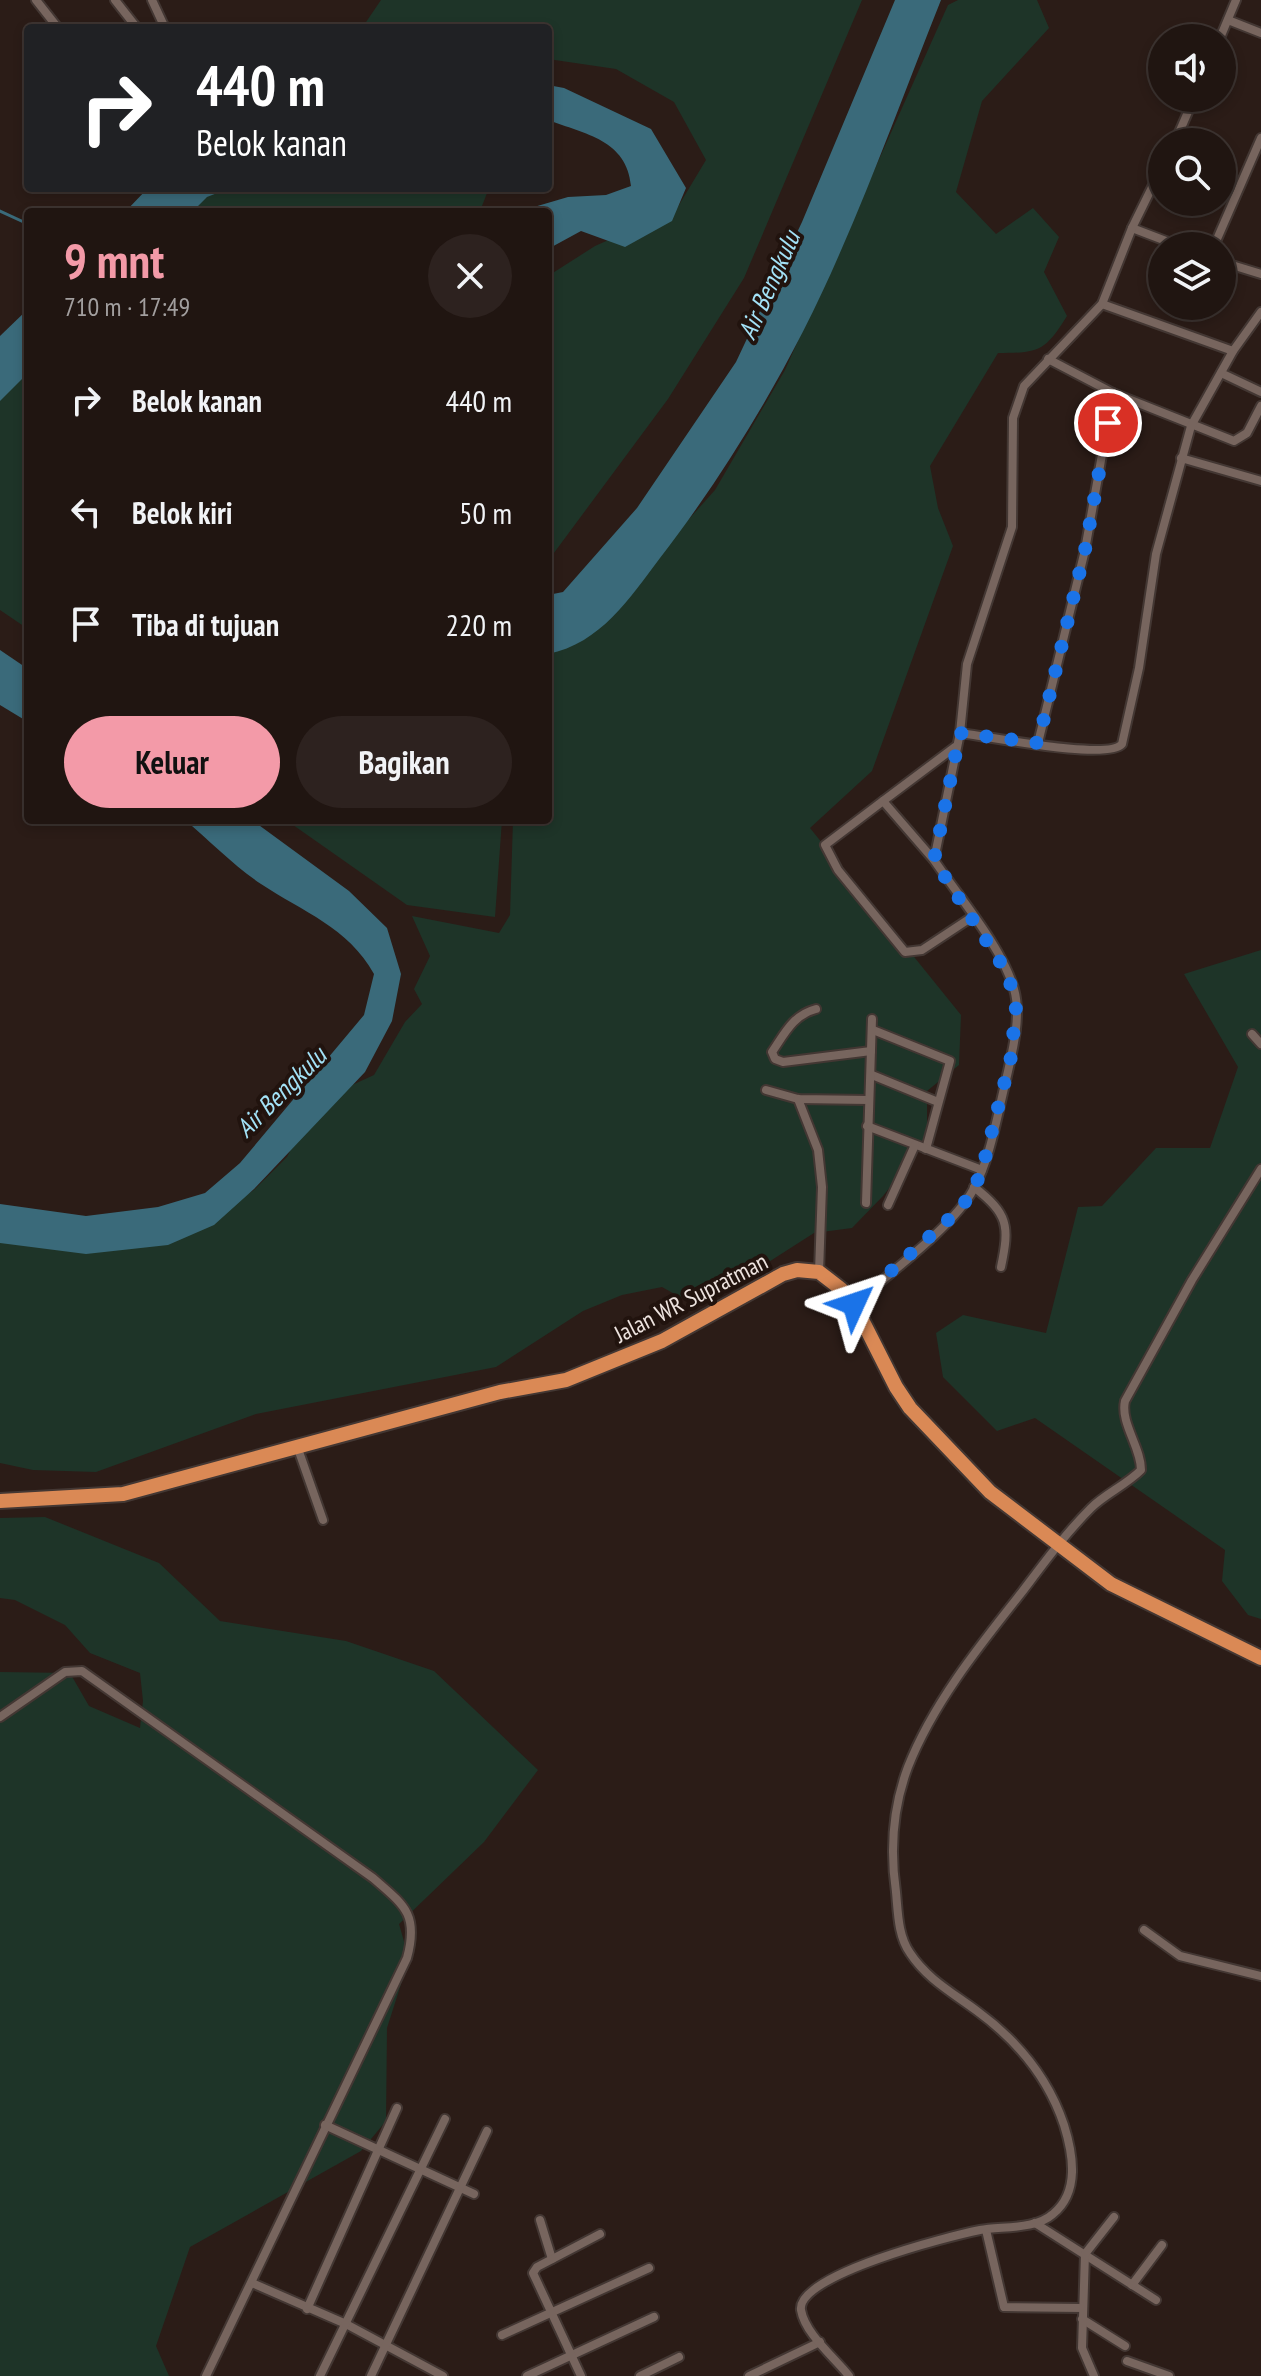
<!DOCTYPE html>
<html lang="id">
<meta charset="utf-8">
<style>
body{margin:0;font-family:"PT Sans Narrow",sans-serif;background:#2d221f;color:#f1f3f6;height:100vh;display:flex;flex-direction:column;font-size:30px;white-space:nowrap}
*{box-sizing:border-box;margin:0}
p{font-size:26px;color:#a29f9f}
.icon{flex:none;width:44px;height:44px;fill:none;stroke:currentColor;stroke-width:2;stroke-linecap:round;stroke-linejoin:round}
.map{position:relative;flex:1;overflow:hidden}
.panel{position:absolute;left:24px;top:208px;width:528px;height:616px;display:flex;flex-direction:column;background:#201511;border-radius:8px;box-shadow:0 4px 12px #0003,0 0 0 2px #3d3431}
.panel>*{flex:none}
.guide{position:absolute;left:24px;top:24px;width:528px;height:168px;border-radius:8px;box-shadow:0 4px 12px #0003,0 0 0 2px #3d3431;background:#202124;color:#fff;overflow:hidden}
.fabs{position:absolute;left:1148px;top:24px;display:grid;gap:16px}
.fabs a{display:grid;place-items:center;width:88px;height:88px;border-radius:50%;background:#201511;box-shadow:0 4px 12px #0003,0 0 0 2px #3d3431;font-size:40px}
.pin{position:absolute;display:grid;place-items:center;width:68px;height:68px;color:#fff;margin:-34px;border:4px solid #fff;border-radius:50%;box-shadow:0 2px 8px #0007}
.me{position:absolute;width:88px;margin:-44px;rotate:48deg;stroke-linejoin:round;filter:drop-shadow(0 0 6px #0008)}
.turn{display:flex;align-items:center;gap:28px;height:168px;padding:0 40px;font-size:36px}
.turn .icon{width:104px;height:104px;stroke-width:2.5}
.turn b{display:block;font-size:56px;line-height:68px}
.round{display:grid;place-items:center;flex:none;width:84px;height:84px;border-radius:42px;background:#2d221f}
.overview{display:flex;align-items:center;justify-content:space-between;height:136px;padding:0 40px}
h1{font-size:48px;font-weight:700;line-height:60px;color:#f39aa8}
.primary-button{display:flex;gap:16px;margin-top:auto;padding:16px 40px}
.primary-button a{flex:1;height:92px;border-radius:48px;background:#f39aa8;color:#111;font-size:32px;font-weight:700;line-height:92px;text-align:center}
.primary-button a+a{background:#2d221f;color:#f1f3f6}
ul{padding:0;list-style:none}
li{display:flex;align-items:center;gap:24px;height:112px;padding:0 40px}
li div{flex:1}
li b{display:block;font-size:30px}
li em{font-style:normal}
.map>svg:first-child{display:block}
.green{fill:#1e3428}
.water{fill:#3a6a7a}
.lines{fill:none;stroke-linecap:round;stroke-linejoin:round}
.stream{stroke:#3a6a7a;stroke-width:3}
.street-casing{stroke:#433733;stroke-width:12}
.highway-casing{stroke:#433733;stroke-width:18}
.street{stroke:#77655e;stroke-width:8}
.highway{stroke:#da8955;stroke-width:14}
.route{stroke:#1a73e8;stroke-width:14;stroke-dasharray:0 25.2}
.labels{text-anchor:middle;stroke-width:8;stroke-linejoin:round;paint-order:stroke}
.street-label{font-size:24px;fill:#ede3df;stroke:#21130e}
.water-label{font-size:26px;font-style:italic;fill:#a3e2f7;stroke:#21130e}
</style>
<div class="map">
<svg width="1261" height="2376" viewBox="0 0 1261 2376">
<rect width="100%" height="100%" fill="#2b1c17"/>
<!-- green -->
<g class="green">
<path d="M381,0H862L744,278L668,399L548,561V276L595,246L676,210L706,160L674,102L616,69L548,59V28H362Z"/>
<path d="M958,0H1037L1049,28L982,101L956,192L996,234L1033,208L1059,237L1044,272L1067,316C1045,351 1040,353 998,353L930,466L938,508L953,546L872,771L810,828L961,1015L959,1065L927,1091V1140L883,1196L852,1228L814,1233L712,1298L689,1302L662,1287L622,1295L583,1311L496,1367L256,1414L96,1472L33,1470L0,1463V1233L227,1208L254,1190L287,1157L315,1102L374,1075L405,1022L422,1004L414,989L430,956L412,916L499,933L510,915L513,820H548V649L604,614L715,490L785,370L948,5Z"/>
<path d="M225,188H489L482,206L475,212H175Z"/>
<path d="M28,365V629L0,610V390Z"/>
<path d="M286,820H502L495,917L407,905Z"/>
<path d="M1261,950V1619L1248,1615L1222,1581L1225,1550L1035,1418L997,1431L943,1377L936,1333L963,1315L1046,1333L1078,1207L1102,1206L1156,1148H1210L1238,1067L1184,974Z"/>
<path d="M45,1517L159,1563L220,1621L346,1641L434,1671L538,1770L484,1842L399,1924L409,1959L387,2028L386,2121L361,2151L190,2247L156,2346L169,2376H0V1672L70,1673L89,1706L140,1728L143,1701L140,1673L90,1653L65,1625L15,1600L0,1598V1518Z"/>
</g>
<!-- water -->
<g class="water">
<path d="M895,0H941C907,85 876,171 839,255C793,361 731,466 660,558C629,599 601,643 548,654V595L563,592L637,508L736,362L802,222Z"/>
<path d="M548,85L564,88L651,129L686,188L672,221L625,247L581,231L548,249V212H517L568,197L606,195L631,186C627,140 585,134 548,120Z"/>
<path d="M148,188H230L207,197L192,212H125Z"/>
<path d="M28,309V373L0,401V336Z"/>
<path d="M0,650L28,669V722L0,705Z"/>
<path d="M185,820H252L349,891L387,928L401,974L392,1021L365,1072L254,1189L214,1225L168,1245L86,1254L0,1243V1204L86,1216L158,1207L205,1193L240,1163L364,1015L374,974C348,927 303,912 261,884C234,866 210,841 185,820Z"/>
</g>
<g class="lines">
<!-- stream -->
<path class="stream" d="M0,211L28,224"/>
<defs>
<g id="street">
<path d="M36,0L58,28"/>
<path d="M115,0L137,28"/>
<path d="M152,0L165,28"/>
<path d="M1228,20L1261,33"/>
<path d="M1220,38L1236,0"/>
<path d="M1175,142L1194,98"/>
<path d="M1132,228L1179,246"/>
<path d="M1214,246L1261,138"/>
<path d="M1222,262L1261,274"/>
<path d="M1102,304L1233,351"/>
<path d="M1221,373L1261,392"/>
<path d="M1113,393L1234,441L1247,433L1261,406"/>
<path d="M1181,458L1261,481"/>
<path d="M960,733C987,736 1108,761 1122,744L1139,668L1156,554L1191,426L1233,351L1261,312"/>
<path d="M1038,743L1085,550L1113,393L1048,359"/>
<path d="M883,801L825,845L838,870L905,952L922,950L972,917"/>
<path d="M934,860L883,801L955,747"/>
<path d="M816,1009C793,1015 785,1033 772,1052L775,1059L783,1062L871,1051"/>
<path d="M873,1030L950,1061L926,1149"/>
<path d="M1252,1034L1261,1044"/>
<path d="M872,1075L938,1102"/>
<path d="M766,1090L798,1099L869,1100"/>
<path d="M798,1099L818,1150L822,1187L819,1272"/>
<path d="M867,1126L982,1170"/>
<path d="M974,1187C1008,1214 1010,1225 1001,1267"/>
<path d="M866,1203L872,1019"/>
<path d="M888,1205L915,1145"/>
<path d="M854,1304C887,1275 953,1227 973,1190C991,1157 997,1116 1006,1080C1012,1053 1022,1017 1014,989C1002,947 959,897 934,860L960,733L967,664L1012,527L1013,418L1024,386L1102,304L1132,228L1162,167"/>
<path d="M297,1446L323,1520"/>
<path d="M0,1717L65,1672L82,1671L373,1878C404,1905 419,1914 407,1958L206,2376"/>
<path d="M1144,1930L1180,1956L1261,1976"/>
<path d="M325,2125L474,2194"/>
<path d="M540,2220L552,2259"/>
<path d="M1035,2223L1156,2300"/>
<path d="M986,2230L1004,2307L1082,2308"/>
<path d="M252,2283L346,2324L443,2376"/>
<path d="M1132,2285L1162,2245"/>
<path d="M307,2309L397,2108"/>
<path d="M1082,2319L1125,2346"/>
<path d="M502,2335L649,2268"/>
<path d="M1127,2361L1169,2376"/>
<path d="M320,2376L445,2119"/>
<path d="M371,2376L487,2131"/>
<path d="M527,2376L654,2317"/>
<path d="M581,2376L533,2273L537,2267L600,2234"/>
<path d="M640,2376L679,2357"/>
<path d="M749,2376L820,2342"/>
<path d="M849,2376C835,2358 805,2334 801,2310C796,2275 950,2236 980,2230C1002,2226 1035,2230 1053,2214C1080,2192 1073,2154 1064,2125C1048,2077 1018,2041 977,2011C953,1993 927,1979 910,1953C898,1936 898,1913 896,1892C890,1851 893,1807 908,1767C933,1703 980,1645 1022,1592C1044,1563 1065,1534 1091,1508C1105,1494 1126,1485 1141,1470C1141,1447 1120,1423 1125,1401L1192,1280L1261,1169"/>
<path d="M1094,2376L1082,2348L1085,2254L1114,2217"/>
</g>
<path id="highway" d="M0,1501L123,1494L500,1392L566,1380L662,1341L783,1274L797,1270L819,1272L841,1289L854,1304L896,1387L910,1408L990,1492L1111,1584L1261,1658"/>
</defs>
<!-- street casing -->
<use href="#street" class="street-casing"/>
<!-- highway casing -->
<use href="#highway" class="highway-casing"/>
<!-- street -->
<use href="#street" class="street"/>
<!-- highway -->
<use href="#highway" class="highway"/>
</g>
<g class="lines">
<!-- route -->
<path class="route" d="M854,1304L957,1212L972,1193L982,1170L1011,1057L1016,1007L1008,974L934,860L960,733L1038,743L1085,550L1108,423"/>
</g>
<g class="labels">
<!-- street labels -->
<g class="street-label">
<text transform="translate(691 1298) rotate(-27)" y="8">Jalan WR Supratman</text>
</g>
<!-- water labels -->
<g class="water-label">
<text transform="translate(769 285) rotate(-66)" y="9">Air Bengkulu</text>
<text transform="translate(281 1092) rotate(-45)" y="9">Air Bengkulu</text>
</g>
</g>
</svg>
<div class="fabs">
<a><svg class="icon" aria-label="sound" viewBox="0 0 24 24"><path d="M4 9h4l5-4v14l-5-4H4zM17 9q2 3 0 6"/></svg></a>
<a><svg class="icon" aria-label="search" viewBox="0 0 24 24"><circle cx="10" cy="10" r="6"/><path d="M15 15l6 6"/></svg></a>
<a><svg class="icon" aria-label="layers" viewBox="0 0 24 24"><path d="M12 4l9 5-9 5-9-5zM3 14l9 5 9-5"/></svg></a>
</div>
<div class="pin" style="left:1108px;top:423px;background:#d93025"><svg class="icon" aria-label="arrive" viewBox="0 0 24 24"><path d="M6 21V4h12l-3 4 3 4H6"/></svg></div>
<svg class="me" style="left:854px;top:1304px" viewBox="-20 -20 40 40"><path d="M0-17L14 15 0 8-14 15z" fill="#1a73e8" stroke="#fff" stroke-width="4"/></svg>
<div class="guide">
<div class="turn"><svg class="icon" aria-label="right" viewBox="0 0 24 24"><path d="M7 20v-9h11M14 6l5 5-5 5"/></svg><div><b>440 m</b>Belok kanan</div></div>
</div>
<section class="panel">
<div class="overview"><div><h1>9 mnt</h1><p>710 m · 17:49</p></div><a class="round"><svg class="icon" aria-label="close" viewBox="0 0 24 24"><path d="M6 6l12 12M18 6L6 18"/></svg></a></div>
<ul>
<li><svg class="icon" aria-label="right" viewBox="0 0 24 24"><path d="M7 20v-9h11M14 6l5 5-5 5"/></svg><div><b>Belok kanan</b></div><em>440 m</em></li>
<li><svg class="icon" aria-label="left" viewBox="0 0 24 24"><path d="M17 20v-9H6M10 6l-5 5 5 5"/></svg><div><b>Belok kiri</b></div><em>50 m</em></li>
<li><svg class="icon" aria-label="arrive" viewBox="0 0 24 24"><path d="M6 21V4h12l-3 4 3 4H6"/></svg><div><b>Tiba di tujuan</b></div><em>220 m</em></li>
</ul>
<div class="primary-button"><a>Keluar</a><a>Bagikan</a></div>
</section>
</div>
